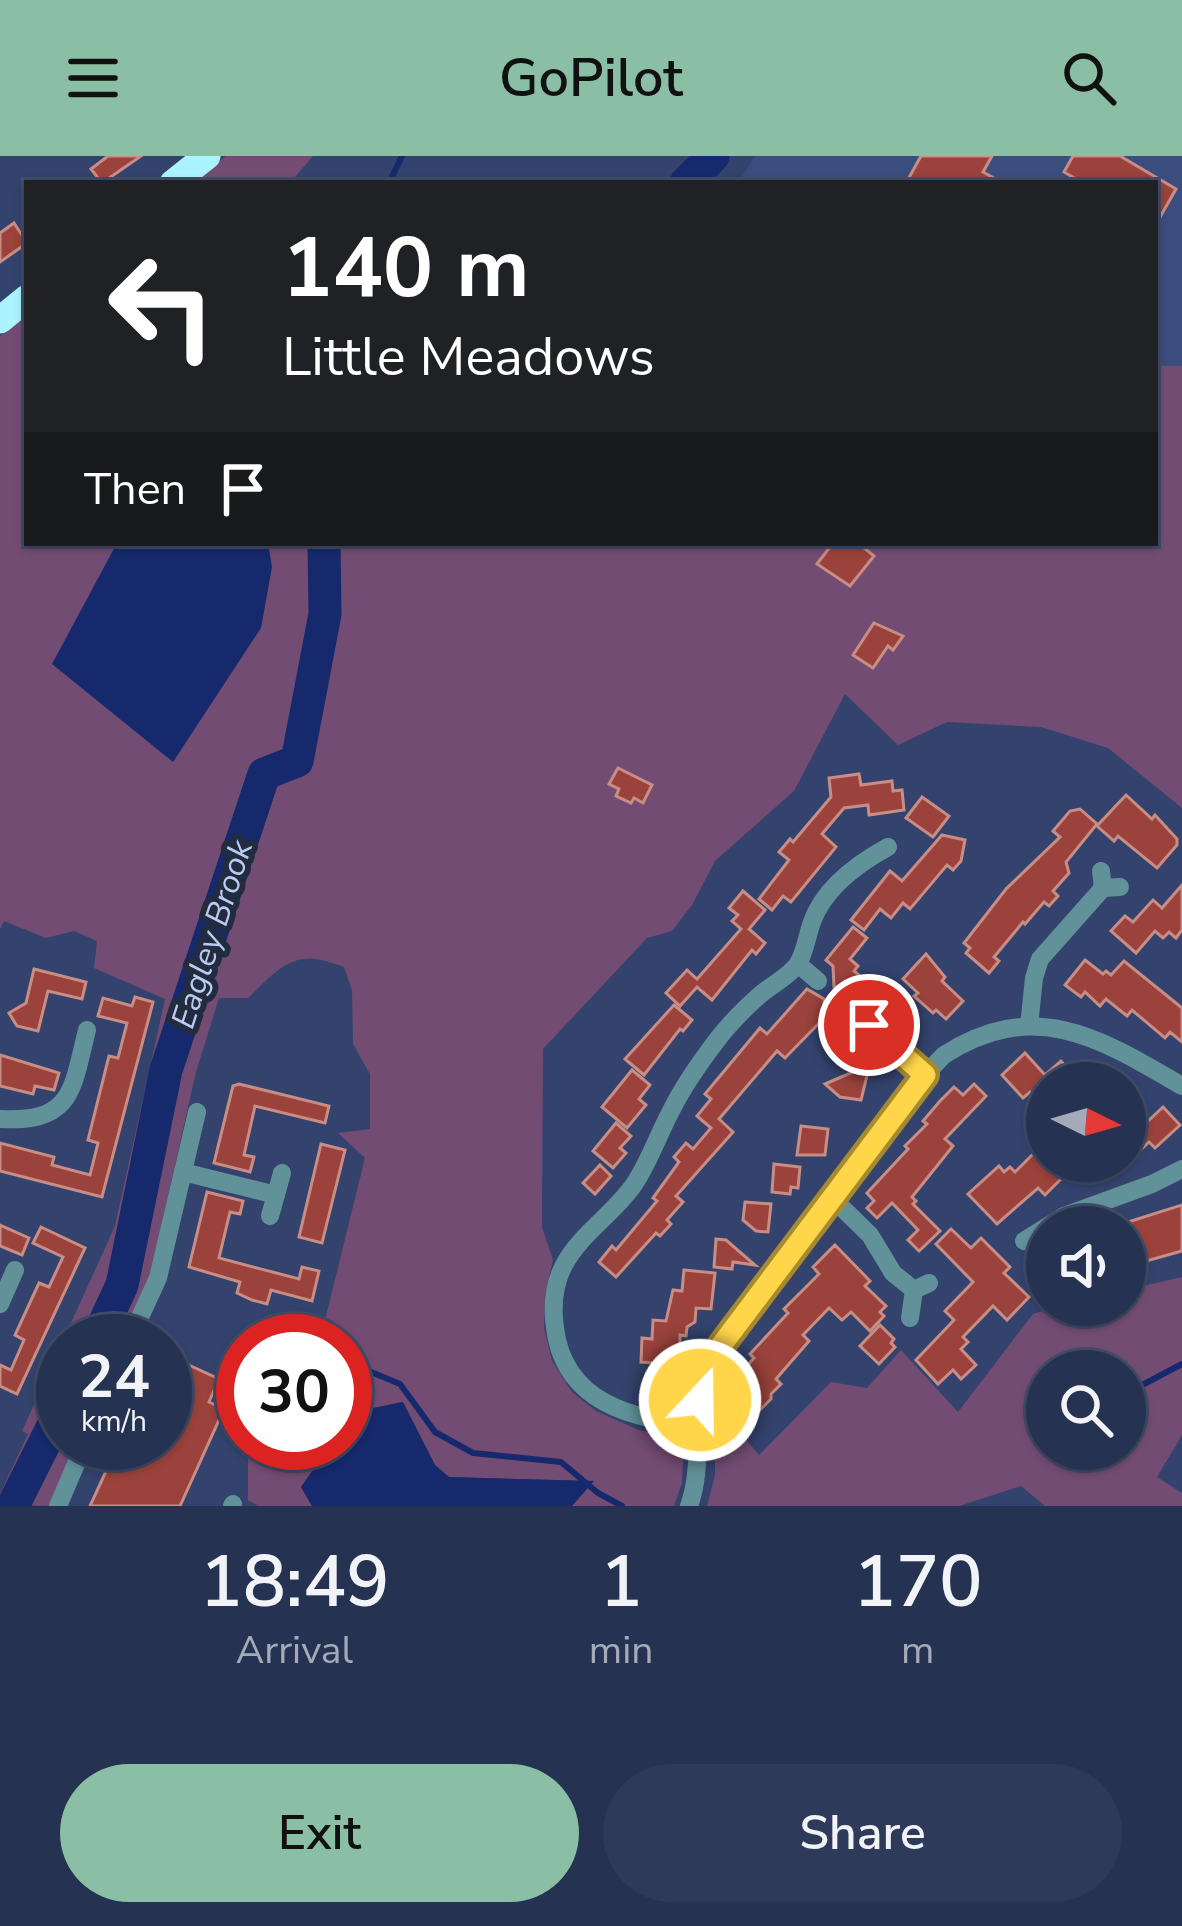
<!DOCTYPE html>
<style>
body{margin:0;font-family:"Nunito Sans",sans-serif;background:#2e3a59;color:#f1f3f6;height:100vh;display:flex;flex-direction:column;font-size:45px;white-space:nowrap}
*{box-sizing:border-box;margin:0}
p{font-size:39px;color:#a4aab8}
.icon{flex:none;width:66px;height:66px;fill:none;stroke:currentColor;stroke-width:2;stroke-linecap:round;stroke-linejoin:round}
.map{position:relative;height:1350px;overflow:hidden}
.sheet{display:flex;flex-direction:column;background:#263252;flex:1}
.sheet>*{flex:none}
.banner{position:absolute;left:24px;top:24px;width:1134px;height:366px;border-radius:0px;box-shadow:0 3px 9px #0004,0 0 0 3px #424d69;background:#202124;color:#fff;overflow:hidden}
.needle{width:78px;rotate:95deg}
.buttons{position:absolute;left:1026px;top:906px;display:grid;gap:24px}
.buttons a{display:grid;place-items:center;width:120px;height:120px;border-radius:50%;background:#263252;box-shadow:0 3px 9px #0004,0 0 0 3px #424d69;font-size:60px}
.speed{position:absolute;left:36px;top:1158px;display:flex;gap:24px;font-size:60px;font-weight:700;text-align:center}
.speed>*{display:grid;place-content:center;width:156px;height:156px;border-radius:50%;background:#263252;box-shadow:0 3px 9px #0004,0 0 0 3px #424d69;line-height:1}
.speed small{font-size:30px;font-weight:400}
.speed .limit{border:18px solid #d22;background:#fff;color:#111}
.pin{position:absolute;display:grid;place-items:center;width:102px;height:102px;color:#fff;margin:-51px;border:6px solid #fff;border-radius:50%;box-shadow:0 3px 12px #0007}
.me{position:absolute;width:132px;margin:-66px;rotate:21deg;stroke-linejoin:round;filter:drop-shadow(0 0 9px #0008)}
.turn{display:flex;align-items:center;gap:42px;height:252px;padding:0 60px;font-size:54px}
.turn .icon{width:156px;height:156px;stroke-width:2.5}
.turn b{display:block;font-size:84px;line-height:102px}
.then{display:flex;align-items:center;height:114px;padding:0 60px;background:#0003;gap:24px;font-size:45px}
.eta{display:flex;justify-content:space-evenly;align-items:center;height:204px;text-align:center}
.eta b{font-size:72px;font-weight:600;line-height:84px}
.cta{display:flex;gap:24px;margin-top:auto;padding:24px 60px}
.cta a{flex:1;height:138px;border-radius:72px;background:#8abfa5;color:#111;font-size:48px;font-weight:600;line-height:138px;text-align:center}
.cta a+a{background:#2e3a59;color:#f1f3f6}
header{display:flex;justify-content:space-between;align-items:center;height:156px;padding:0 60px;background:#8abfa5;color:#111;font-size:54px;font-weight:600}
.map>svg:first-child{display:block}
.built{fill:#3a4d7e}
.green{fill:#734c73;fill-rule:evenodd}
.water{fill:#16296c}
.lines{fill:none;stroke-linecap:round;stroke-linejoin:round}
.stream{stroke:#16296c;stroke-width:6}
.river{stroke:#16296c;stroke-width:33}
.building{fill:#9a423b;stroke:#c88d85;stroke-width:3}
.minor{stroke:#619299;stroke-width:18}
.highway{stroke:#acf4fd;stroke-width:27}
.route-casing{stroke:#a68a30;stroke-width:30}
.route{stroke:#ffd54a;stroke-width:21}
.labels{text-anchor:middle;stroke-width:12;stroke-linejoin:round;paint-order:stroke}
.water-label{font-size:33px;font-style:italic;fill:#bacbf4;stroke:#232b3e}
</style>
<header><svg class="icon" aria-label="menu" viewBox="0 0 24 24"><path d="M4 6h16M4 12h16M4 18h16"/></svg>GoPilot<svg class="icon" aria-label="search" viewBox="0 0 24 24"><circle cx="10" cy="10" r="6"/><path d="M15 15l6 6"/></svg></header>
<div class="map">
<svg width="1182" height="1350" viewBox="0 0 1182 1350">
<rect width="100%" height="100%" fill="#33436d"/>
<!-- built -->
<path class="built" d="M755,0H1182V210H1155V27H749L742,20Z"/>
<!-- green -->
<g class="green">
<path d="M226,0H313L290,27H192Z"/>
<path d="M27,158V387H1155V210H1182V652L1108,592L1041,571L947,566L898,589L845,538L794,635L715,705L692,749L672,775L647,782L543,893L542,1071L553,1104L545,1139L544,1172L552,1205L572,1236L596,1255L641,1275L676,1279L684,1288L682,1327L674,1350H572L592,1325L449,1321L435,1309L402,1246L354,1256L345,1268V1185L321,1180L365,1002L338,977L370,973V918L353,888L352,834L344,811C295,791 282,809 248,842H219L196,916L150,1120L121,1185H63V1287H76L49,1350L0,1348V1338L28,1278L22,1275L115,1070L165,843L94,812L97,785L74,775L46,782L4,765L0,773V180Z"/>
<path d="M1182,1121V1279L1157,1321L1182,1337V1350H1045L1021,1330L959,1350H707L715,1319V1257L728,1262L759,1299L831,1226L867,1232L901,1194L958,1256L1033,1158L1064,1149H1125V1134ZM1047,1215H1125V1293H1047Z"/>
<path d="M243,1284V1287H332L301,1331L312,1350H258L248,1344V1296L238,1292Z"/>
</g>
<!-- water -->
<g class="water">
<path d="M117,387H268L272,411L261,472L173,606L52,508Z"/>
<path d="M403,1246L435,1309L449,1321L594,1325L572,1350H312L301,1331L332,1287H345V1268L354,1256Z"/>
</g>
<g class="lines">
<!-- stream -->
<g class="stream">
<path d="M389,27L402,0"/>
<path d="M364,1213L400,1228L435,1276L473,1297L561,1306L598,1337L622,1350"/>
<path d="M1125,1238L1182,1208"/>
</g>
<!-- river -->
<g class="river">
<path d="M686,27L713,0"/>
<path d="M96,1185L122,1129L166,914L264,618L297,605L325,458L324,387"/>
<path d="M13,1350L63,1250"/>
</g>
</g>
<!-- building -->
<g class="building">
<path d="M108,0H141L102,27L91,13Z"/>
<path d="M921,0H992L983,16L1003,27H906Z"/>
<path d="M1073,0H1120L1176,33L1155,70V27H1083L1064,16Z"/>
<path d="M14,67L27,87L0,106V77Z"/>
<path d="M833,387H858L874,400L850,430L817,408Z"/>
<path d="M874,467L903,480L893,494L888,490L873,512L853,499Z"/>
<path d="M618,612L652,629L643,647L634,642L631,647L616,640L619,633L609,628Z"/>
<path d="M859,618L861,629L892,625L893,635L902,634L904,654L869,659L868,649L844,652L822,678L836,691L791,746L783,740L772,754L759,743L789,704L779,696L790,683L793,686L831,641L829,622Z"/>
<path d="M1126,639L1152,663L1155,659L1177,683V689L1157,712L1118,680L1114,685L1097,670Z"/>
<path d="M922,641L949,660L933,681L906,662Z"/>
<path d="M1080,653L1097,668L1066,706L1069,717L1053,735L1058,740L1049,750L1044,746L1025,768L1023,766L994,801L999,805L989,817L966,797L970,792L964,787L1006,733L1060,681L1053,675L1070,655Z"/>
<path d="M942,679L965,684L961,705L953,714L947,709L910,753L903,747L891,762L880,753L864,774L851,764L890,715L902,725Z"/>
<path d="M1182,729V774L1176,782L1169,776L1163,782L1155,775L1136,797L1111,775L1125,760L1133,766L1153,744L1162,752Z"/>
<path d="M743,735L765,754L749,773L765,787L756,798L752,794L712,844L697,831L680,850L666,837L687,814L697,823L741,773L732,765L738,759L729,752Z"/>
<path d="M853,771L867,782L850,803L858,810L854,815L860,820L852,830L834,831L833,810L826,804Z"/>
<path d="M926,798L945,821L942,825L963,845L946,863L936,854L933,857L914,840L918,837L903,823Z"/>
<path d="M1085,804L1103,818L1106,815L1111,819L1124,805L1171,843L1182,852V886L1170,876L1165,882L1132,854L1127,860L1106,843L1100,850L1085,836L1081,841L1065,829Z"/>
<path d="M34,813L86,826L82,843L48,835L38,875L17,870L9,857L26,847Z"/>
<path d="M807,833L824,843L825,861L785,902L777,895L719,963L733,976L676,1040L683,1046L667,1064L671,1068L660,1080L656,1077L616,1121L599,1106L612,1090L616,1094L657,1045L653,1042L679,1006L674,1001L686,987L693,993L711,972L697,960L711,943L705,938L760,872L767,878Z"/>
<path d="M135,841L153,846L102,1041L0,1015V987L54,1001L52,1009L90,1019L98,987L88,984L109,900L118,902L127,867L98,860L103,842L132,850Z"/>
<path d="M674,849L692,864L683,875L680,873L644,919L625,903Z"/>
<path d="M843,884L853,892L873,895L861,944L840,941L825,928L853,916L831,898Z"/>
<path d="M1025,897L1045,919L1061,905L1080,927H1047V955L1030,936L1023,942L1002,919Z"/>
<path d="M0,899L59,917L54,934L35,930L33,938L0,930Z"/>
<path d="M632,914L650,929L639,943L646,949L627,972L602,951Z"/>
<path d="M239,928L329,950L325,967L255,950L244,999L254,1001L250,1016L214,1007L233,930Z"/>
<path d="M974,928L986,940L945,983L953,990L912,1041L916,1045L913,1048L940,1075L919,1095L908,1084L918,1074L892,1047L877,1062L867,1052L874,1045L867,1037L908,993L905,990L927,968L923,965L940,945L954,931L963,939Z"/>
<path d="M1163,951L1180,969L1155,992L1149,986L1125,1009V975L1141,961L1146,967Z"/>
<path d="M616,967L631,980L620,992L626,997L613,1012L593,995Z"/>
<path d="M801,970L828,973L825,999H797Z"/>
<path d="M1047,984V1005H1090L1071,1025L1065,1019L1045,1039L1038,1032L997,1068L968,1038L999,1010L1004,1016L1010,1011L1015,1016Z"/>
<path d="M321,988L345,994L322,1087L299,1081Z"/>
<path d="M774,1008L800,1011L798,1032L791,1031L790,1038L772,1036Z"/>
<path d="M600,1009L611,1020L595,1038L583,1027Z"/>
<path d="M207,1036L243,1045L240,1058L230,1056L219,1102L299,1123L302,1111L319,1115L312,1145L271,1134L267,1148L252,1144L237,1137L240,1126L189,1111Z"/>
<path d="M745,1046L771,1048L768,1076L756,1075L743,1064Z"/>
<path d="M1182,1049V1095L1125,1111V1085L1133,1082L1128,1066Z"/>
<path d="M0,1069L29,1082L22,1099L0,1090Z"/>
<path d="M41,1071L85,1092L17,1238L0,1230V1209L11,1214L24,1184L15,1179L39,1127L49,1131L63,1101L33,1087Z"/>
<path d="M951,1073L971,1092L981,1082L1010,1111L1004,1117L1029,1141L1007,1164L993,1150L963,1181L968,1186L961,1193L976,1209L961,1223L953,1214L938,1228L916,1204L954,1164L945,1155L973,1126L936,1088Z"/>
<path d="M716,1083L726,1084L755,1109L733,1106L732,1113L714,1111Z"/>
<path d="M835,1089L870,1125L865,1130L886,1150L880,1156L884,1160L870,1175L851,1156L842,1164L829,1152L803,1179L809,1185L776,1223L781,1228L771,1238V1243L749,1265L731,1247L747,1230L737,1221L754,1202L750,1198L788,1157L784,1153L819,1118L813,1111Z"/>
<path d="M684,1114L715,1117L711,1153L696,1152L695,1166L687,1171L686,1180L680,1179V1195L671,1199L670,1208L641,1206L642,1182L652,1183L653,1164L666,1165L673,1134L682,1135Z"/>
<path d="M880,1169L894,1183L891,1187L895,1191L879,1208L860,1190Z"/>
<path d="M165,1198L219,1223L209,1246L224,1253L180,1350H90L119,1287H165Z"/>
</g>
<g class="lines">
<!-- minor -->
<g class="minor">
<path d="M1101,715L1103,732L1120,731"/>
<path d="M798,808L818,825"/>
<path d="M869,869L925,919"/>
<path d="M1029,870L1034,822L1040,803L1103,732"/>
<path d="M884,882L904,860"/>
<path d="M0,963C73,967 72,934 87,874"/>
<path d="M183,1016L276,1039"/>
<path d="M830,1040L870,1079L893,1117L914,1134"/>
<path d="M270,1060L282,1017"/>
<path d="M1024,1085L1064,1060L1152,1028L1182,1013"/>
<path d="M0,1148L15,1114"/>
<path d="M910,1162L914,1134L929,1127"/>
<path d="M129,1185L158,1122L197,956"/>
<path d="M698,1268C634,1265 564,1247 555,1172C552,1151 554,1128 564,1109C581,1077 615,1057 635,1027C650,1004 659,977 672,953C684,929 701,905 717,884C730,867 745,852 761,838C772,829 789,820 797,809C805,798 807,779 812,766C824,732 857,708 888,691"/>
<path d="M58,1350L85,1287"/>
<path d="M232,1350L233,1348"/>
<path d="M689,1350C704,1309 692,1265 705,1223C717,1184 751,1149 775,1116C828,1043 880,964 944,899C1035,841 1100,882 1182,930"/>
</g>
<!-- highway -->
<g class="highway">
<path d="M173,27L207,0"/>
<path d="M0,164L27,142"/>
</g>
</g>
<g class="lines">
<defs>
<path id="route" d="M700,1244L706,1220L720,1191L925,919L869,869"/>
</defs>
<!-- route casing -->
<use href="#route" class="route-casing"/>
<!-- route -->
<use href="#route" class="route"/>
</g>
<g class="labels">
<!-- water labels -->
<g class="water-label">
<text transform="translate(211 778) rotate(-72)" y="12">Eagley Brook</text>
</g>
</g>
</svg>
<div class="buttons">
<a><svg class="needle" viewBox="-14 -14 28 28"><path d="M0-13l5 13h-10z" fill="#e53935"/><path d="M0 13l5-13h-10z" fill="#a4aab8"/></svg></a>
<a><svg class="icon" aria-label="sound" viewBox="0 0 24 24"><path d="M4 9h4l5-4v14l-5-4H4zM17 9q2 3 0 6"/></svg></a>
<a><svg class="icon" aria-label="search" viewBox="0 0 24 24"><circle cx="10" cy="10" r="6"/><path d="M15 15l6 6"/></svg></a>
</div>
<div class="speed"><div>24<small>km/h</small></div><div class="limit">30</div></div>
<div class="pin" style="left:869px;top:869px;background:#d93025"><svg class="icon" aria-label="arrive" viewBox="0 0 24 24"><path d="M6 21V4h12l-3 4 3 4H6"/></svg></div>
<svg class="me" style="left:700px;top:1244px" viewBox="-20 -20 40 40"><circle r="17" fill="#ffd54a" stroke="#fff" stroke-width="3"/><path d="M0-11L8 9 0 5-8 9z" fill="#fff"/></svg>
<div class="banner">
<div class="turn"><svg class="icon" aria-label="left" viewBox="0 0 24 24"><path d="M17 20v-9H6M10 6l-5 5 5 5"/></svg><div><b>140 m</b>Little Meadows</div></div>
<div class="then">Then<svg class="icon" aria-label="arrive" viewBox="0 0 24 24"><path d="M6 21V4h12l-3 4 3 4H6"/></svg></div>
</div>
</div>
<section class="sheet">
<div class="eta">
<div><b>18:49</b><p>Arrival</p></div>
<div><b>1</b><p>min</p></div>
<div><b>170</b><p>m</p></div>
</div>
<div class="cta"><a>Exit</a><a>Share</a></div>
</section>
